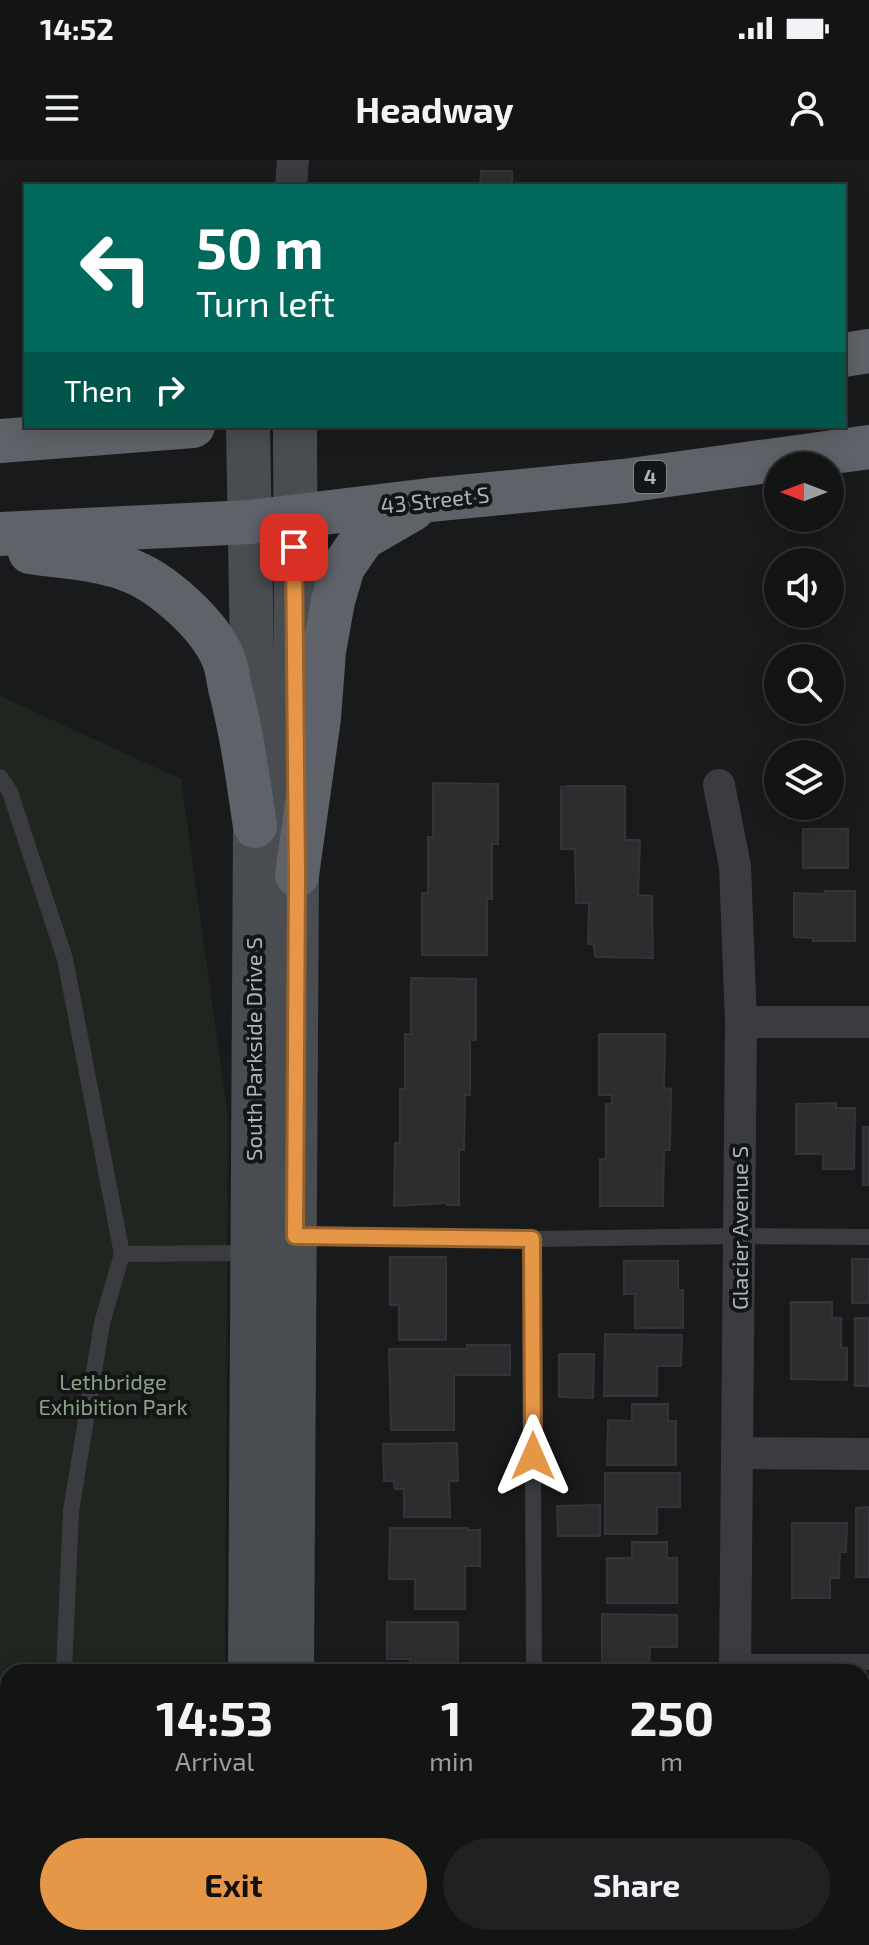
<!DOCTYPE html>
<style>
body{margin:0;font-family:"Exo 2",sans-serif;background:#202122;color:#f1f3f6;height:100vh;display:flex;flex-direction:column;font-size:30px;white-space:nowrap}
*{box-sizing:border-box;margin:0}
p{font-size:26px;color:#9d9ea0}
.icon{flex:none;width:44px;height:44px;fill:none;stroke:currentColor;stroke-width:2;stroke-linecap:round;stroke-linejoin:round}
.map{position:relative;flex:1;overflow:hidden}
.side{position:absolute;left:0px;top:1504px;width:870px;height:282px;display:flex;flex-direction:column;background:#131414;border-radius:24px 24px 0 0;box-shadow:0 4px 20px #0003,0 0 0 2px #323334}
.side>*{flex:none}
.guide{position:absolute;left:24px;top:24px;width:822px;height:244px;border-radius:0px;box-shadow:0 4px 20px #0003,0 0 0 2px #323334;background:#00695c;color:#fff;overflow:hidden}
.needle{width:52px;rotate:270deg}
.controls{position:absolute;left:764px;top:292px;display:grid;gap:16px}
.controls a{display:grid;place-items:center;width:80px;height:80px;border-radius:50%;background:#131414;box-shadow:0 4px 20px #0003,0 0 0 2px #323334;font-size:40px}
.pin{position:absolute;display:grid;place-items:center;width:68px;height:68px;color:#fff;margin:-34px;border-radius:16px;box-shadow:0 4px 12px #0006}
.me{position:absolute;width:88px;margin:-44px;rotate:0deg;stroke-linejoin:round;filter:drop-shadow(0 0 6px #0008)}
.turn{display:flex;align-items:center;gap:28px;height:168px;padding:0 40px;font-size:36px}
.turn .icon{width:104px;height:104px;stroke-width:2.5}
.turn b{display:block;font-size:56px;line-height:68px}
.then{display:flex;align-items:center;height:76px;padding:0 40px;background:#0003;gap:16px;font-size:30px}
.eta{display:flex;justify-content:space-evenly;align-items:center;height:136px;text-align:center}
.eta b{font-size:48px;font-weight:700;line-height:56px}
.primary-button{display:flex;gap:16px;margin-top:auto;padding:16px 40px}
.primary-button a{flex:1;height:92px;border-radius:48px;background:#e69647;color:#111;font-size:32px;font-weight:700;line-height:92px;text-align:center}
.primary-button a+a{background:#202122;color:#f1f3f6}
.status{display:flex;justify-content:space-between;align-items:center;height:56px;padding:0 40px;background:#131414;direction:ltr}
.status svg{height:22px;fill:currentColor}
header{display:flex;justify-content:space-between;align-items:center;height:104px;padding:0 40px;background:#131414;font-size:36px;font-weight:700}
.map>svg:first-child{display:block}
.green{fill:#20261f}
.building{fill:#2c2d2f;stroke:#333437;stroke-width:2}
.lines{fill:none;stroke-linecap:round;stroke-linejoin:round}
.service{stroke:#3b3c40;stroke-width:16}
.minor{stroke:#3b3c40;stroke-width:32}
.tertiary{stroke:#3b3c40;stroke-width:40}
.secondary{stroke:#494c50;stroke-width:44}
.trunk{stroke:#5f6268;stroke-width:44}
.route-casing{stroke:#96622e;stroke-width:20}
.route{stroke:#e69647;stroke-width:14}
.labels{text-anchor:middle;stroke-width:8;stroke-linejoin:round;paint-order:stroke}
.shield{fill:#141516;stroke:#7f8489;stroke-width:2}
.shield-label{font-size:20px;font-weight:bold;fill:#adb3ba}
.street-label{font-size:22px;fill:#adb3ba;stroke:#141516}
.park-label{font-size:22px;fill:#88a385;stroke:#141516}
</style>
<div class="status"><b>14:52</b><svg viewBox="0 0 49 12"><path d="M0 12V9h3v3zM5 12V6h3v6zM10 12V3h3v9zM15 12V0h3v12zM26 1h20v11H26zM47 4h2v5h-2z"/></svg></div>
<header><svg class="icon" aria-label="menu" viewBox="0 0 24 24"><path d="M4 6h16M4 12h16M4 18h16"/></svg>Headway<svg class="icon" aria-label="person" viewBox="0 0 24 24"><circle cx="12" cy="8" r="4"/><path d="M4 21q1-7 8-7t8 7"/></svg></header>
<div class="map">
<svg width="869" height="1785" viewBox="0 0 869 1785">
<rect width="100%" height="100%" fill="#191a1b"/>
<!-- green -->
<path class="green" d="M0,536L181,619L228,957L225,1512H8V1734H0Z"/>
<!-- building -->
<g class="building">
<path d="M481,11H512V26H480Z"/>
<path d="M433,623L498,624V684H492V739H487V795H422V733H428V677H433Z"/>
<path d="M568,626H625V680H640L638,735L652,736L653,798L595,797L594,784H588L589,743H576L575,689H561V627Z"/>
<rect x="803" y="669" width="45" height="39"/>
<path d="M825,731H855V781H813V778L794,777V733L825,734Z"/>
<path d="M411,818L476,819V880H470V935H465L464,990H459V1045H447V1043L394,1046L395,983H400V929H405V874H411Z"/>
<path d="M599,874H665L664,928L671,929L670,990H664L663,1046H600V999H606V944H612V935H599Z"/>
<path d="M836,943V948H855L854,1009H823V994H796V944Z"/>
<rect x="863" y="967" width="6" height="58"/>
<path d="M390,1097H446V1180H399V1145H390Z"/>
<rect x="852" y="1099" width="17" height="44"/>
<path d="M624,1101H678V1130H683V1168H635V1134H624Z"/>
<path d="M791,1142H832V1158H841V1188H847V1220L791,1219Z"/>
<rect x="855" y="1158" width="14" height="68"/>
<path d="M605,1174L682,1175L681,1206H657V1236H604Z"/>
<path d="M467,1185H510V1215H454V1270H391L389,1189H467Z"/>
<path d="M559,1194H594L593,1238L559,1237Z"/>
<path d="M632,1244H668V1261H676V1305H607L608,1260L632,1261Z"/>
<path d="M457,1283L458,1321H449L450,1357H404V1329H395L394,1321H384L383,1284Z"/>
<path d="M605,1313H680V1347H657V1374H605Z"/>
<path d="M600,1345V1376H558L557,1346Z"/>
<path d="M869,1347V1417H856V1348Z"/>
<path d="M792,1363H847L846,1392H840L839,1418H830V1438H792Z"/>
<path d="M390,1368H468V1370H480V1406H465V1449H415V1419H389Z"/>
<path d="M632,1382H667V1398H677V1443H607V1398H632Z"/>
<path d="M602,1454L677,1455V1487H650L649,1512H602Z"/>
<path d="M387,1462H458V1512H410V1499H387Z"/>
<rect x="862" y="1616" width="7" height="32"/>
</g>
<g class="lines">
<!-- service -->
<g class="service">
<path d="M0,617L10,632L65,799L122,1094L102,1163L71,1351L64,1512"/>
<path d="M297,1076L532,1079L740,1076L869,1077"/>
<path d="M532,1079L534,1512"/>
<path d="M122,1094L251,1093"/>
<path d="M736,1502H869"/>
<path d="M535,1778V1785"/>
</g>
<!-- minor -->
<g class="minor">
<path d="M291,26L293,0"/>
<path d="M719,625L735,706L741,862L735,1512"/>
<path d="M741,862H869"/>
<path d="M738,1293L869,1294"/>
<path d="M862,1737H869"/>
<path d="M290,1785L386,1783L426,1778"/>
<path d="M733,1785V1778"/>
</g>
<!-- tertiary -->
<path class="tertiary" d="M16,1778L243,1785"/>
<!-- secondary -->
<g class="secondary">
<path d="M248,266L255,666L250,1512"/>
<path d="M292,1512L297,715L295,266"/>
<path d="M132,1782L140,1778"/>
<path d="M249,1785V1778"/>
<path d="M290,1785V1778"/>
</g>
<!-- trunk -->
<g class="trunk">
<path d="M844,195L869,191"/>
<path d="M0,281L193,266"/>
<path d="M0,374L250,362L429,340L624,321L869,287"/>
<path d="M30,392C61,397 96,398 126,409C161,421 209,464 223,498C227,507 228,518 230,528C242,573 248,620 255,666"/>
<path d="M297,715L319,558L324,491L333,441L343,407L363,378L413,349"/>
</g>
</g>
<g class="lines">
<defs>
<path id="route" d="M294,387L297,715L295,1076L532,1079L533,1296"/>
</defs>
<!-- route casing -->
<use href="#route" class="route-casing"/>
<!-- route -->
<use href="#route" class="route"/>
</g>
<g class="labels">
<!-- shield labels -->
<rect class="shield" x="634" y="301" width="32" height="32" rx="6"/>
<g class="shield-label">
<text x="650" y="324">4</text>
</g>
<!-- street labels -->
<g class="street-label">
<text transform="translate(435 340) rotate(-6)" y="8">43 Street S</text>
<text transform="translate(254 889) rotate(-90)" y="8">South Parkside Drive S</text>
<text transform="translate(740 1068) rotate(-90)" y="8">Glacier Avenue S</text>
</g>
<!-- park labels -->
<g class="park-label">
<text x="113" y="1230">Lethbridge<tspan x="113" dy="25">Exhibition Park</tspan></text>
</g>
</g>
</svg>
<div class="controls">
<a><svg class="needle" viewBox="-14 -14 28 28"><path d="M0-13l5 13h-10z" fill="#e53935"/><path d="M0 13l5-13h-10z" fill="#9d9ea0"/></svg></a>
<a><svg class="icon" aria-label="sound" viewBox="0 0 24 24"><path d="M4 9h4l5-4v14l-5-4H4zM17 9q2 3 0 6"/></svg></a>
<a><svg class="icon" aria-label="search" viewBox="0 0 24 24"><circle cx="10" cy="10" r="6"/><path d="M15 15l6 6"/></svg></a>
<a><svg class="icon" aria-label="layers" viewBox="0 0 24 24"><path d="M12 4l9 5-9 5-9-5zM3 14l9 5 9-5"/></svg></a>
</div>
<div class="pin" style="left:294px;top:387px;background:#d93025"><svg class="icon" aria-label="arrive" viewBox="0 0 24 24"><path d="M6 21V4h12l-3 4 3 4H6"/></svg></div>
<svg class="me" style="left:533px;top:1296px" viewBox="-20 -20 40 40"><path d="M0-17L14 15 0 8-14 15z" fill="#e69647" stroke="#fff" stroke-width="4"/></svg>
<div class="guide">
<div class="turn"><svg class="icon" aria-label="left" viewBox="0 0 24 24"><path d="M17 20v-9H6M10 6l-5 5 5 5"/></svg><div><b>50 m</b>Turn left</div></div>
<div class="then">Then<svg class="icon" aria-label="right" viewBox="0 0 24 24"><path d="M7 20v-9h11M14 6l5 5-5 5"/></svg></div>
</div>
<section class="side">
<div class="eta">
<div><b>14:53</b><p>Arrival</p></div>
<div><b>1</b><p>min</p></div>
<div><b>250</b><p>m</p></div>
</div>
<div class="primary-button"><a>Exit</a><a>Share</a></div>
</section>
</div>
